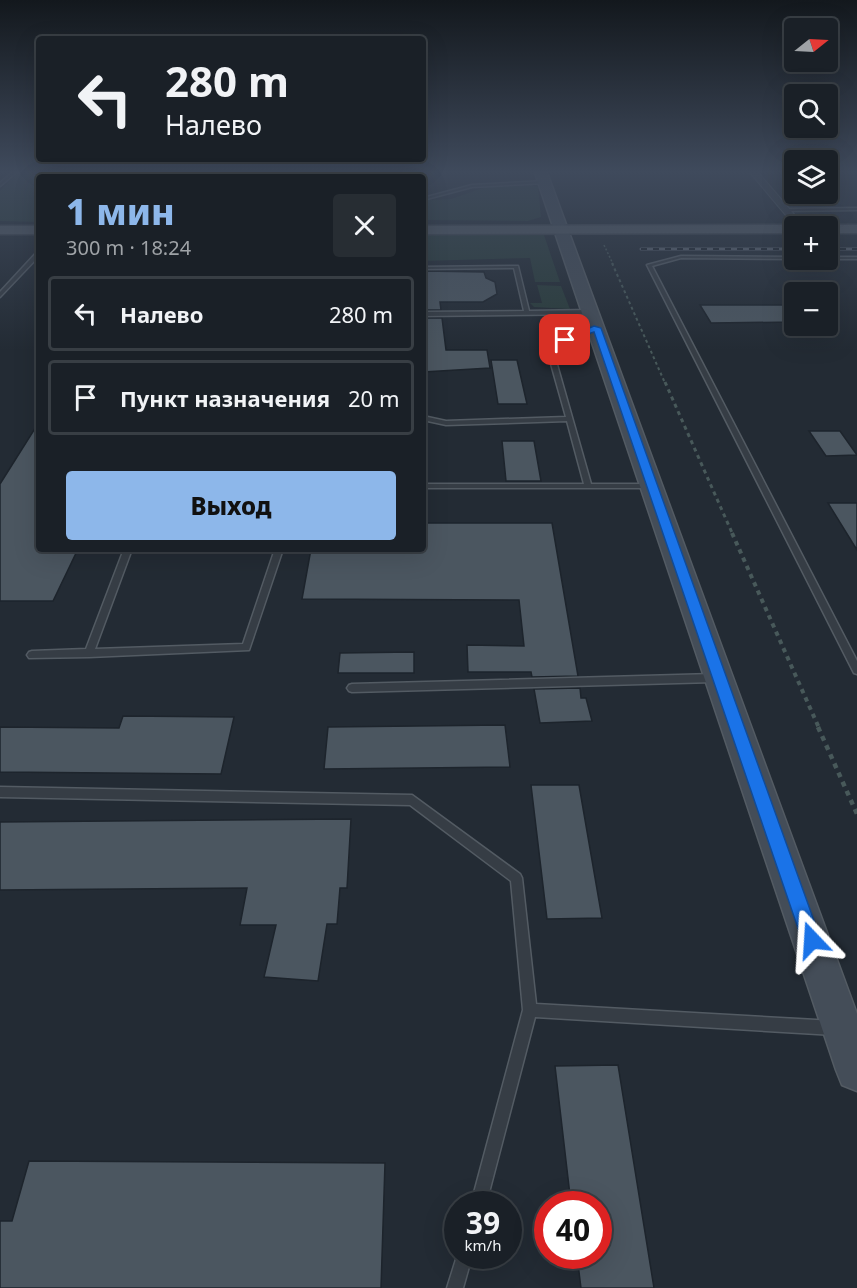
<!DOCTYPE html>
<html lang="ru">
<meta charset="utf-8">
<style>
body{margin:0;font-family:"Noto Sans",sans-serif;background:#272d33;color:#f1f3f6;height:100vh;display:flex;flex-direction:column;font-size:22px;white-space:nowrap}
*{box-sizing:border-box;margin:0}
p{font-size:20px;color:#9fa3a7}
.icon{flex:none;width:33px;height:33px;fill:none;stroke:currentColor;stroke-width:2;stroke-linecap:round;stroke-linejoin:round}
.map{position:relative;flex:1;overflow:hidden}
.sheet{position:absolute;left:36px;top:174px;width:390px;height:378px;display:flex;flex-direction:column;background:#1a2027;border-radius:6px;box-shadow:0 6px 24px #0002,0 0 0 2px #383e44}
.sheet>*{flex:none}
.hud{position:absolute;left:36px;top:36px;width:390px;height:126px;border-radius:6px;box-shadow:0 6px 24px #0002,0 0 0 2px #383e44;background:#1a2027;color:#f1f3f6;overflow:hidden}
.needle{width:39px;rotate:72deg}
.fabs{position:absolute;left:784px;top:18px;display:grid;gap:12px}
.fabs a{display:grid;place-items:center;width:54px;height:54px;border-radius:6px;background:#1a2027;box-shadow:0 6px 24px #0002,0 0 0 2px #383e44;font-size:30px}
.speed{position:absolute;left:444px;top:1191px;display:flex;gap:12px;font-size:30px;font-weight:700;text-align:center}
.speed>*{display:grid;place-content:center;width:78px;height:78px;border-radius:50%;background:#1a2027;box-shadow:0 6px 24px #0002,0 0 0 2px #383e44;line-height:1}
.speed small{font-size:15px;font-weight:400}
.speed .limit{border:9px solid #d22;background:#fff;color:#111}
.pin{position:absolute;display:grid;place-items:center;width:51px;height:51px;color:#fff;margin:-26px;border-radius:12px;box-shadow:0 3px 9px #0006}
.me{position:absolute;width:66px;margin:-33px;rotate:340deg;stroke-linejoin:round;filter:drop-shadow(0 0 4px #0008)}
.turn{display:flex;align-items:center;gap:21px;height:126px;padding:0 30px;font-size:27px}
.turn .icon{width:78px;height:78px;stroke-width:2.5}
.turn b{display:block;font-size:42px;line-height:51px}
.round{display:grid;place-items:center;flex:none;width:63px;height:63px;border-radius:6px;background:#272d33}
.overview{display:flex;align-items:center;justify-content:space-between;height:102px;padding:0 30px}
h1{font-size:36px;font-weight:800;line-height:45px;color:#8db7ea}
.button{display:flex;gap:12px;margin-top:auto;padding:12px 30px}
.button a{flex:1;height:69px;border-radius:6px;background:#8db7ea;color:#111;font-size:24px;font-weight:800;line-height:69px;text-align:center}
ul{padding:0;list-style:none}
li{display:flex;align-items:center;gap:18px;height:75px;margin:0 12px 9px;padding:0 18px;border:3px solid #383e44;border-radius:6px}
li div{flex:1}
li b{display:block;font-size:22px}
li em{font-style:normal}
.map>svg:first-child{display:block}
.green{fill:#2a3c3b}
.building{fill:#4b5660;stroke:#1d242c;stroke-width:1.5}
.lines{fill:none;stroke-linecap:round;stroke-linejoin:round}
.lane-casing{stroke:#535b63;stroke-width:3}
.street-casing{stroke:#535b63;stroke-width:2}
.secondary-casing{stroke:#535b63;stroke-width:3}
.primary-casing{stroke:#3f464f;stroke-width:3}
.path-far4{stroke:#48595a;stroke-width:1.5;stroke-dasharray:2 2;stroke-linecap:butt}
.path-far3{stroke:#48595a;stroke-width:2;stroke-dasharray:3 3;stroke-linecap:butt}
.path-far2{stroke:#48595a;stroke-width:3;stroke-dasharray:4 4;stroke-linecap:butt}
.path-far1{stroke:#48595a;stroke-width:4;stroke-dasharray:4.5 4.5;stroke-linecap:butt}
.path{stroke:#48595a;stroke-width:4.5;stroke-dasharray:5 5;stroke-linecap:butt}
.lane{fill:#363d45;fill-rule:evenodd}
.street{fill:#363d45;fill-rule:evenodd}
.secondary{fill:#444d58;fill-rule:evenodd}
.primary{fill:#545c65;fill-rule:evenodd}
.rail-casing{stroke:#5c646f;stroke-width:3}
.rail{stroke:#1b222a;stroke-width:2;stroke-dasharray:6;stroke-linecap:butt}
.route{fill:#1a73e8;stroke:#114b97;stroke-width:1.5}
</style>
<div class="map">
<svg width="857" height="1288" viewBox="0 0 857 1288">
<rect width="100%" height="100%" fill="#232b34"/>
<!-- green -->
<g class="green">
<path d="M20,170H168L162,177H39V222L0,221V191Z"/>
<path d="M500,182H523L538,187L541,217L528,221L423,220V205L428,200L451,199Z"/>
<path d="M423,233L544,235L560,282H535L530,258L423,261Z"/>
<path d="M537,285L561,286L570,309L534,307L530,303H542Z"/>
</g>
<!-- building -->
<g class="building">
<path d="M423,271L484,272L486,278L495,282L497,294L483,302H440L441,310H424Z"/>
<path d="M700,305H784L795,322L711,323Z"/>
<path d="M424,318H442L446,350H487L490,368L423,372V352H427Z"/>
<path d="M491,360H517L527,404H498Z"/>
<path d="M39,422V549H78L53,601H0V484Z"/>
<path d="M809,431H840L857,455L826,456Z"/>
<path d="M502,441H534L541,481H506Z"/>
<path d="M828,503H857V550Z"/>
<path d="M423,523H552L578,676L532,677L531,672H468L467,645L524,646L519,600L302,599L311,549H423Z"/>
<path d="M414,652V673H338L340,653Z"/>
<path d="M580,688L581,698H586L592,721L540,723L534,689Z"/>
<path d="M123,716L234,717L221,774L0,772V727L119,728Z"/>
<path d="M505,725L510,767L324,769L328,727Z"/>
<path d="M531,785H579L602,918L547,919Z"/>
<path d="M351,819L347,888H340L337,924H327L318,981L264,977L276,925H240L247,888L0,890V822Z"/>
<path d="M618,1065L654,1288H581L577,1256H598V1204H571L555,1066Z"/>
<path d="M29,1161L385,1163L381,1288H0V1221H12Z"/>
</g>
<g class="lines">
<defs>
<g id="lane">
<path d="M15,170H19L0,186V183Z"/>
<path d="M545,181L546,183L472,187L423,200V198L472,185Z"/>
<path d="M857,208V210L786,211L784,210L786,209Z"/>
<path d="M37,252H39V256L0,297V292Z"/>
<path d="M681,256L795,257V259L681,258L652,266L857,661V674L854,673L647,265Z"/>
<rect x="828" y="257" width="29" height="2"/>
<path d="M518,266L529,311L591,310L594,312L591,314L423,316V312L524,311L514,268L423,269V267Z"/>
<path d="M595,327L600,328L552,347L591,484H653V488H423V484H584L567,421L446,425L423,420V416L446,421L566,417L546,346Z"/>
<path d="M124,549H132L95,649L243,644L275,549H283L249,650L89,657L29,658L27,655L29,652L32,651L86,649Z"/>
<path d="M714,674L717,675L719,678L717,681L714,682L352,692L349,691L347,688L349,685L352,684Z"/>
<path d="M0,787L412,795L520,874L522,878L536,1004L834,1021L839,1023L841,1028L839,1033L834,1035L535,1017L486,1204H471L523,1010L511,881L410,805L0,797Z"/>
<path d="M458,1253V1256H472L463,1288H447Z"/>
</g>
<path id="street" d="M748,170H756L804,226H795Z"/>
<path id="secondary" d="M534,170H546L857,1014V1091L842,1085L836,1070Z"/>
<g id="primary">
<path d="M176,170H188L183,177H171Z"/>
<path d="M795,225L801,226H795V233L423,234V226Z"/>
<path d="M828,225H857V233H828V226H822Z"/>
<rect x="0" y="226" width="39" height="8"/>
</g>
</defs>
<!-- lane casing -->
<use href="#lane" class="lane-casing"/>
<!-- street casing -->
<use href="#street" class="street-casing"/>
<!-- secondary casing -->
<use href="#secondary" class="secondary-casing"/>
<!-- primary casing -->
<use href="#primary" class="primary-casing"/>
<!-- path-far4 -->
<path class="path-far4" d="M604,245L613,264"/>
<!-- path-far3 -->
<path class="path-far3" d="M612,263L665,383"/>
<!-- path-far2 -->
<path class="path-far2" d="M665,382L733,535"/>
<!-- path-far1 -->
<path class="path-far1" d="M732,533L819,728"/>
<!-- path -->
<path class="path" d="M818,727L857,814"/>
<!-- lane -->
<use href="#lane" class="lane"/>
<!-- street -->
<use href="#street" class="street"/>
<!-- secondary -->
<use href="#secondary" class="secondary"/>
<!-- primary -->
<use href="#primary" class="primary"/>
<defs>
<g id="rail">
<path d="M641,249H795"/>
<path d="M828,249H857"/>
</g>
</defs>
<!-- rail casing -->
<use href="#rail" class="rail-casing"/>
<!-- rail -->
<use href="#rail" class="rail"/>
</g>
<!-- sky -->
<linearGradient id="sky" x2="0" y2="1"><stop stop-color="#13181d"/><stop offset="0.49" stop-color="#3f4a5c"/><stop offset="1" stop-color="#3f4a5c" stop-opacity="0"/></linearGradient>
<rect width="857" height="350" fill="url(#sky)"/>
<!-- route -->
<path class="route" d="M594,326L601,328L821,940L818,947L812,950L805,947L802,940L594,332L565,342L560,340Z"/>
</svg>
<div class="fabs">
<a><svg class="needle" viewBox="-14 -14 28 28"><path d="M0-13l5 13h-10z" fill="#e53935"/><path d="M0 13l5-13h-10z" fill="#9fa3a7"/></svg></a>
<a><svg class="icon" aria-label="search" viewBox="0 0 24 24"><circle cx="10" cy="10" r="6"/><path d="M15 15l6 6"/></svg></a>
<a><svg class="icon" aria-label="layers" viewBox="0 0 24 24"><path d="M12 4l9 5-9 5-9-5zM3 14l9 5 9-5"/></svg></a>
<a>+</a>
<a>−</a>
</div>
<div class="speed"><div>39<small>km/h</small></div><div class="limit">40</div></div>
<div class="pin" style="left:565px;top:340px;background:#d93025"><svg class="icon" aria-label="arrive" viewBox="0 0 24 24"><path d="M6 21V4h12l-3 4 3 4H6"/></svg></div>
<svg class="me" style="left:812px;top:940px" viewBox="-20 -20 40 40"><path d="M0-17L14 15 0 8-14 15z" fill="#1a73e8" stroke="#fff" stroke-width="4"/></svg>
<div class="hud">
<div class="turn"><svg class="icon" aria-label="left" viewBox="0 0 24 24"><path d="M17 20v-9H6M10 6l-5 5 5 5"/></svg><div><b>280 m</b>Налево</div></div>
</div>
<section class="sheet">
<div class="overview"><div><h1>1 мин</h1><p>300 m · 18:24</p></div><a class="round"><svg class="icon" aria-label="close" viewBox="0 0 24 24"><path d="M6 6l12 12M18 6L6 18"/></svg></a></div>
<ul>
<li><svg class="icon" aria-label="left" viewBox="0 0 24 24"><path d="M17 20v-9H6M10 6l-5 5 5 5"/></svg><div><b>Налево</b></div><em>280 m</em></li>
<li><svg class="icon" aria-label="arrive" viewBox="0 0 24 24"><path d="M6 21V4h12l-3 4 3 4H6"/></svg><div><b>Пункт назначения</b></div><em>20 m</em></li>
</ul>
<div class="button"><a>Выход</a></div>
</section>
</div>
